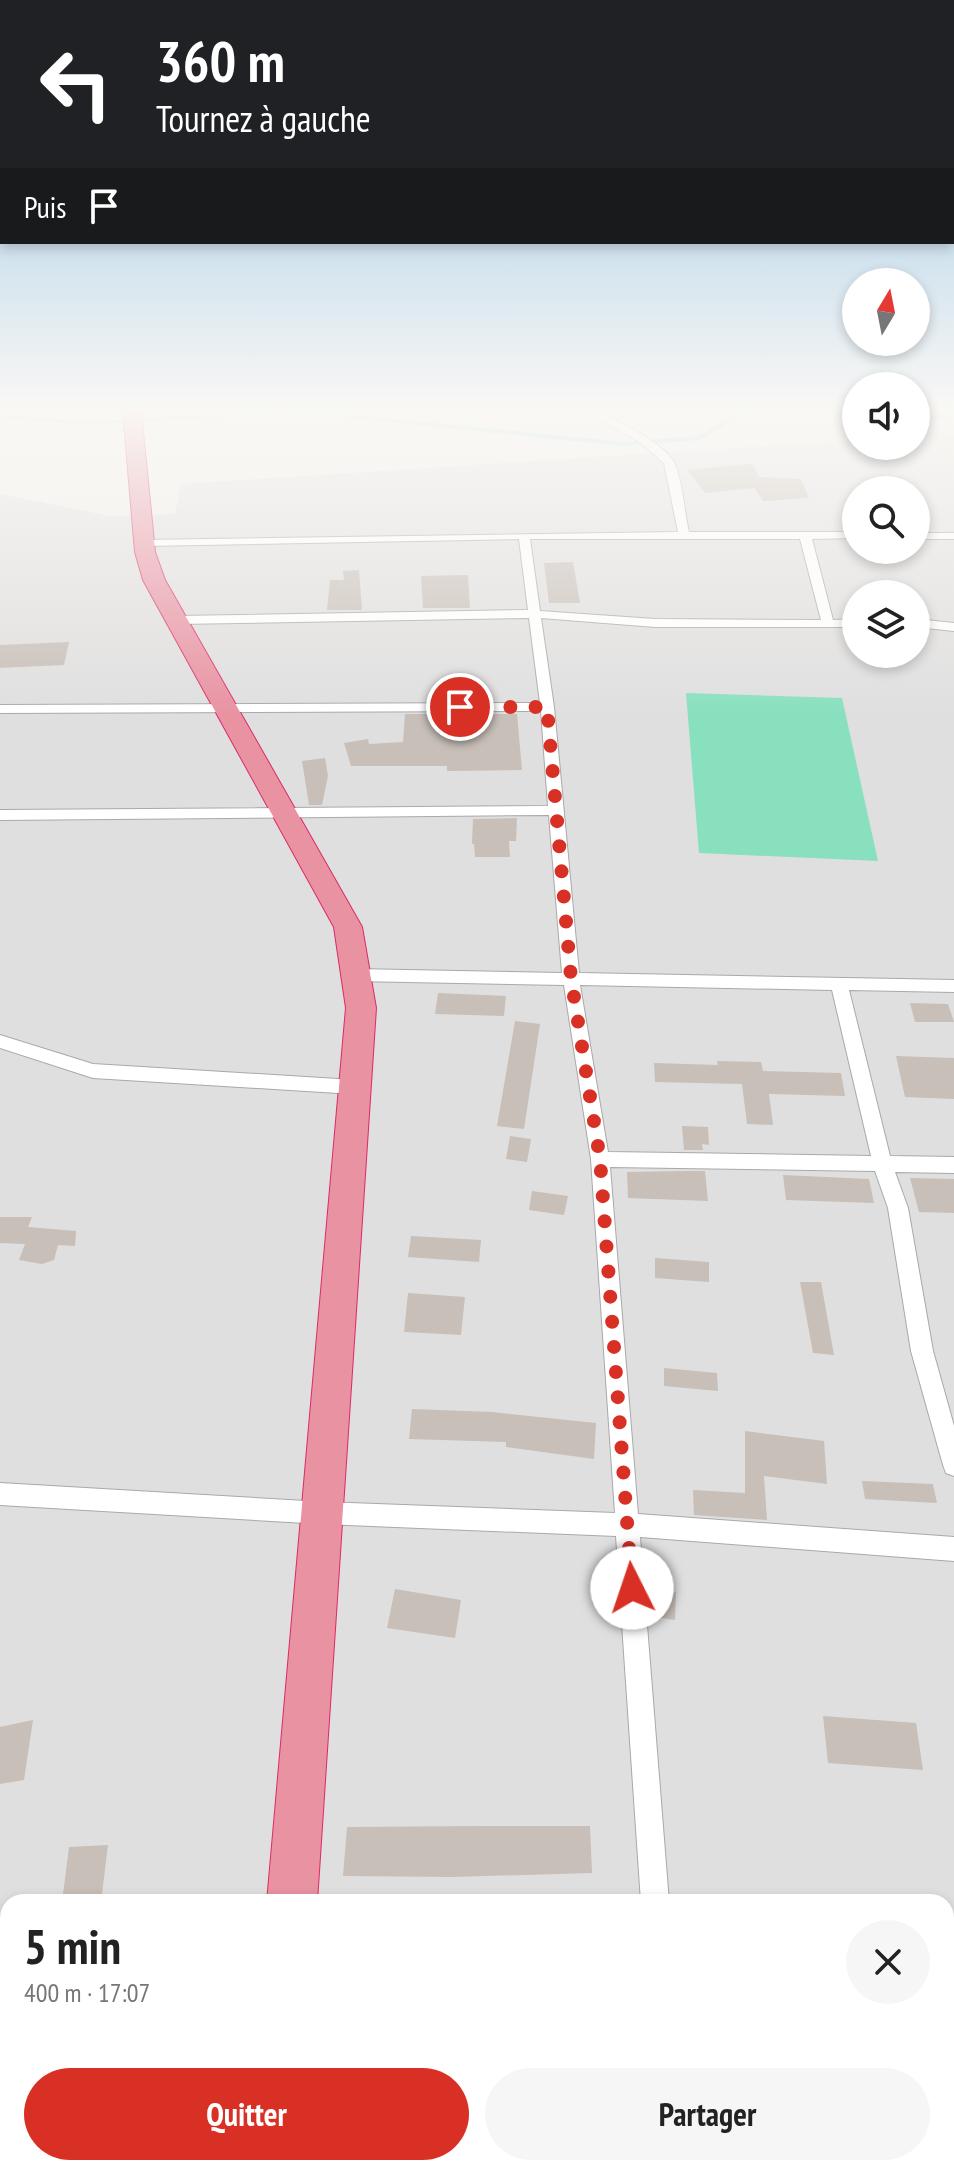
<!DOCTYPE html>
<html lang="fr">
<meta charset="utf-8">
<style>
body{margin:0;font-family:"PT Sans Narrow",sans-serif;background:#f6f6f6;color:#222;height:100vh;display:flex;flex-direction:column;font-size:30px;white-space:nowrap}
*{box-sizing:border-box;margin:0}
p{font-size:26px;color:#767676}
.icon{flex:none;width:44px;height:44px;fill:none;stroke:currentColor;stroke-width:2;stroke-linecap:round;stroke-linejoin:round}
.map{position:relative;flex:1;overflow:hidden}
.side{position:absolute;left:0px;top:1894px;width:954px;height:282px;display:flex;flex-direction:column;background:#fff;border-radius:24px 24px 0 0;box-shadow:0 4px 12px #0003}
.side>*{flex:none}
.hud{position:absolute;left:0px;top:0px;width:954px;height:244px;box-shadow:0 4px 12px #0003;background:#202124;color:#fff;overflow:hidden}
.needle{width:52px;rotate:10deg}
.buttons{position:absolute;left:842px;top:268px;display:grid;gap:16px}
.buttons a{display:grid;place-items:center;width:88px;height:88px;border-radius:50%;background:#fff;box-shadow:0 4px 12px #0003;font-size:40px}
.pin{position:absolute;display:grid;place-items:center;width:68px;height:68px;color:#fff;margin:-34px;border:4px solid #fff;border-radius:50%;box-shadow:0 2px 8px #0007}
.me{position:absolute;width:88px;margin:-44px;rotate:356deg;stroke-linejoin:round;filter:drop-shadow(0 0 6px #0008)}
.turn{display:flex;align-items:center;gap:28px;height:168px;padding:0 24px;font-size:36px}
.turn .icon{width:104px;height:104px;stroke-width:2.5}
.turn b{display:block;font-size:56px;line-height:68px}
.then{display:flex;align-items:center;height:76px;padding:0 24px;background:#0003;gap:16px;font-size:30px}
.round{display:grid;place-items:center;flex:none;width:84px;height:84px;border-radius:42px;background:#f6f6f6}
.head{display:flex;align-items:center;justify-content:space-between;height:136px;padding:0 24px}
h1{font-size:48px;font-weight:700;line-height:60px}
.button{display:flex;gap:16px;margin-top:auto;padding:16px 24px}
.button a{flex:1;height:92px;border-radius:48px;background:#d93025;color:#fff;font-size:32px;font-weight:700;line-height:92px;text-align:center}
.button a+a{background:#f6f6f6;color:#222}
.map>svg:first-child{display:block}
.residential{fill:#e0dfdf;fill-rule:evenodd}
.pitch{fill:#88e0be}
.lines{fill:none;stroke-linecap:round;stroke-linejoin:round}
.stream{stroke:#aad3df;stroke-width:4}
.building{fill:#c7bfb8}
.street-casing{stroke:#a9a9a9;stroke-width:2}
.secondary-casing{stroke:#707d05;stroke-width:2}
.highway-casing{stroke:#dc2a67;stroke-width:2}
.street{fill:#fff;fill-rule:evenodd}
.secondary{fill:#f7fabf;fill-rule:evenodd}
.highway{fill:#e892a2;fill-rule:evenodd}
.route{stroke:#d93025;stroke-width:14;stroke-dasharray:0 25.2}
</style>
<div class="map">
<svg width="954" height="2175" viewBox="0 0 954 2175">
<rect width="100%" height="100%" fill="#f2efe9"/>
<!-- residential -->
<path class="residential" d="M941,433L954,435V2175H0V494L110,516L175,514L181,484L856,440V446H916V435ZM856,490H916V550H856ZM856,594H916V654H856ZM8,1902H946V2168H8Z"/>
<!-- pitch -->
<path class="pitch" d="M686,693L842,698L878,861L699,853Z"/>
<g class="lines">
<!-- stream -->
<g class="stream">
<path d="M816,411L856,416"/>
<path d="M0,416L84,423L299,411L623,444L699,438L744,412L759,411"/>
<path d="M916,422L954,414"/>
</g>
</g>
<!-- building -->
<g class="building">
<path d="M752,464L759,477L801,479L809,498L763,501L755,488L705,493L687,470Z"/>
<path d="M573,562L580,603H549L544,563Z"/>
<path d="M359,570L362,610H327L330,580H344L343,571Z"/>
<path d="M468,575L470,608H423L421,576Z"/>
<path d="M69,642L64,665L0,668V645Z"/>
<path d="M405,714H517L522,770L447,771V766H351L344,743L368,739L369,744L403,742Z"/>
<path d="M325,758L328,776L322,805H309L302,761Z"/>
<path d="M517,818L516,841H509L510,857H475L474,844H472L473,819Z"/>
<path d="M438,993L506,996L504,1016L435,1014Z"/>
<path d="M910,1003L948,1004L954,1022H915Z"/>
<path d="M515,1021L540,1024L524,1129L497,1126Z"/>
<path d="M896,1056L954,1058V1099L905,1097Z"/>
<path d="M717,1061L761,1062L763,1071L841,1073L845,1096L769,1094L773,1125L747,1124L742,1084L655,1082L654,1063L718,1065Z"/>
<path d="M682,1126L708,1127L709,1145L702,1144L703,1150H684Z"/>
<path d="M510,1136L531,1139L527,1162L506,1159Z"/>
<path d="M685,1171H705L708,1201L628,1198L627,1172Z"/>
<path d="M783,1175L869,1179L874,1203L786,1200Z"/>
<path d="M910,1178L954,1179V1213L919,1212Z"/>
<path d="M532,1191L568,1196L564,1215L529,1210Z"/>
<path d="M0,1217H32L28,1227L76,1231L75,1246L58,1245L54,1260L42,1264L19,1260L25,1244L0,1243Z"/>
<path d="M411,1236L481,1240L479,1262L408,1257Z"/>
<path d="M655,1258L709,1262V1282L655,1278Z"/>
<path d="M800,1282H821L834,1355L813,1353Z"/>
<path d="M408,1293L465,1297L461,1335L404,1332Z"/>
<path d="M664,1368L717,1373L718,1391L664,1386Z"/>
<path d="M412,1409L492,1412L596,1423L594,1459L506,1447V1442L409,1439Z"/>
<path d="M745,1431L824,1441L827,1484L764,1476L767,1520L694,1515L693,1490L745,1493Z"/>
<path d="M862,1481L933,1484L937,1503L865,1499Z"/>
<path d="M395,1589L461,1600L455,1638L387,1628Z"/>
<path d="M649,1589L676,1592L675,1620L649,1616Z"/>
<path d="M823,1716L916,1723L923,1770L828,1763Z"/>
<path d="M33,1720L24,1780L0,1784V1727Z"/>
<path d="M482,1826H590L592,1873L451,1877L343,1876L347,1827Z"/>
<path d="M108,1845L101,1902H62L69,1847Z"/>
</g>
<g class="lines">
<defs>
<g id="street">
<path d="M584,411C605,411 667,444 675,464C683,484 684,510 689,532H856V538L812,539L833,620L856,619V627H655L541,618L554,707L579,973L954,980V992L849,990L890,1156L954,1157V1173L895,1172L908,1208L933,1351L954,1426V1476L946,1473L943,1465L911,1351L888,1208L875,1171L610,1167L638,1514L954,1537V1561L640,1537L669,1902H641L616,1536L323,1524L0,1505V1483L323,1502L615,1513L591,1159L564,985L355,981L347,975L355,969L562,973L549,815L0,820V810L548,806L541,711L0,713V705L540,703L529,618L177,624L171,620L177,616L528,610L519,539L144,546L138,543L144,540L678,532L664,463L641,443ZM530,539H800L821,620L655,619L540,611ZM580,985L832,990L871,1156L608,1152Z"/>
<rect x="916" y="533" width="38" height="6"/>
<path d="M916,619L954,623V631L916,627Z"/>
<path d="M0,1035L93,1064L354,1080L363,1087L354,1094L93,1078L0,1048Z"/>
<path d="M659,2168H691L692,2175H660Z"/>
</g>
<g id="secondary">
<path d="M0,2105L8,2107V2151L0,2149Z"/>
<path d="M126,2168H185L188,2175H128Z"/>
</g>
<g id="highway">
<path d="M123,411H141L155,552L165,580L362,927L376,1008L317,1902H267L346,1008L334,927L143,580L135,552Z"/>
<path d="M244,2168H300L299,2175H243Z"/>
</g>
</defs>
<!-- street casing -->
<use href="#street" class="street-casing"/>
<!-- secondary casing -->
<use href="#secondary" class="secondary-casing"/>
<!-- highway casing -->
<use href="#highway" class="highway-casing"/>
<!-- street -->
<use href="#street" class="street"/>
<!-- secondary -->
<use href="#secondary" class="secondary"/>
<!-- highway -->
<use href="#highway" class="highway"/>
</g>
<!-- sky -->
<linearGradient id="sky" x2="0" y2="1"><stop stop-color="#8fc0e4"/><stop offset="0.57" stop-color="#f9f8f5"/><stop offset="1" stop-color="#f9f8f5" stop-opacity="0"/></linearGradient>
<rect width="954" height="716" fill="url(#sky)"/>
<g class="lines">
<!-- route -->
<path class="route" d="M460,707H547L571,978L600,1159L632,1588"/>
</g>
</svg>
<div class="buttons">
<a><svg class="needle" viewBox="-14 -14 28 28"><path d="M0-13l5 13h-10z" fill="#e53935"/><path d="M0 13l5-13h-10z" fill="#767676"/></svg></a>
<a><svg class="icon" aria-label="sound" viewBox="0 0 24 24"><path d="M4 9h4l5-4v14l-5-4H4zM17 9q2 3 0 6"/></svg></a>
<a><svg class="icon" aria-label="search" viewBox="0 0 24 24"><circle cx="10" cy="10" r="6"/><path d="M15 15l6 6"/></svg></a>
<a><svg class="icon" aria-label="layers" viewBox="0 0 24 24"><path d="M12 4l9 5-9 5-9-5zM3 14l9 5 9-5"/></svg></a>
</div>
<div class="pin" style="left:460px;top:707px;background:#d93025"><svg class="icon" aria-label="arrive" viewBox="0 0 24 24"><path d="M6 21V4h12l-3 4 3 4H6"/></svg></div>
<svg class="me" style="left:632px;top:1588px" viewBox="-20 -20 40 40"><circle r="19" fill="#fff"/><path d="M0-13L10 11 0 6-10 11z" fill="#d93025"/></svg>
<div class="hud">
<div class="turn"><svg class="icon" aria-label="left" viewBox="0 0 24 24"><path d="M17 20v-9H6M10 6l-5 5 5 5"/></svg><div><b>360 m</b>Tournez à gauche</div></div>
<div class="then">Puis<svg class="icon" aria-label="arrive" viewBox="0 0 24 24"><path d="M6 21V4h12l-3 4 3 4H6"/></svg></div>
</div>
<section class="side">
<div class="head"><div><h1>5 min</h1><p>400 m · 17:07</p></div><a class="round"><svg class="icon" aria-label="close" viewBox="0 0 24 24"><path d="M6 6l12 12M18 6L6 18"/></svg></a></div>
<div class="button"><a>Quitter</a><a>Partager</a></div>
</section>
</div>
